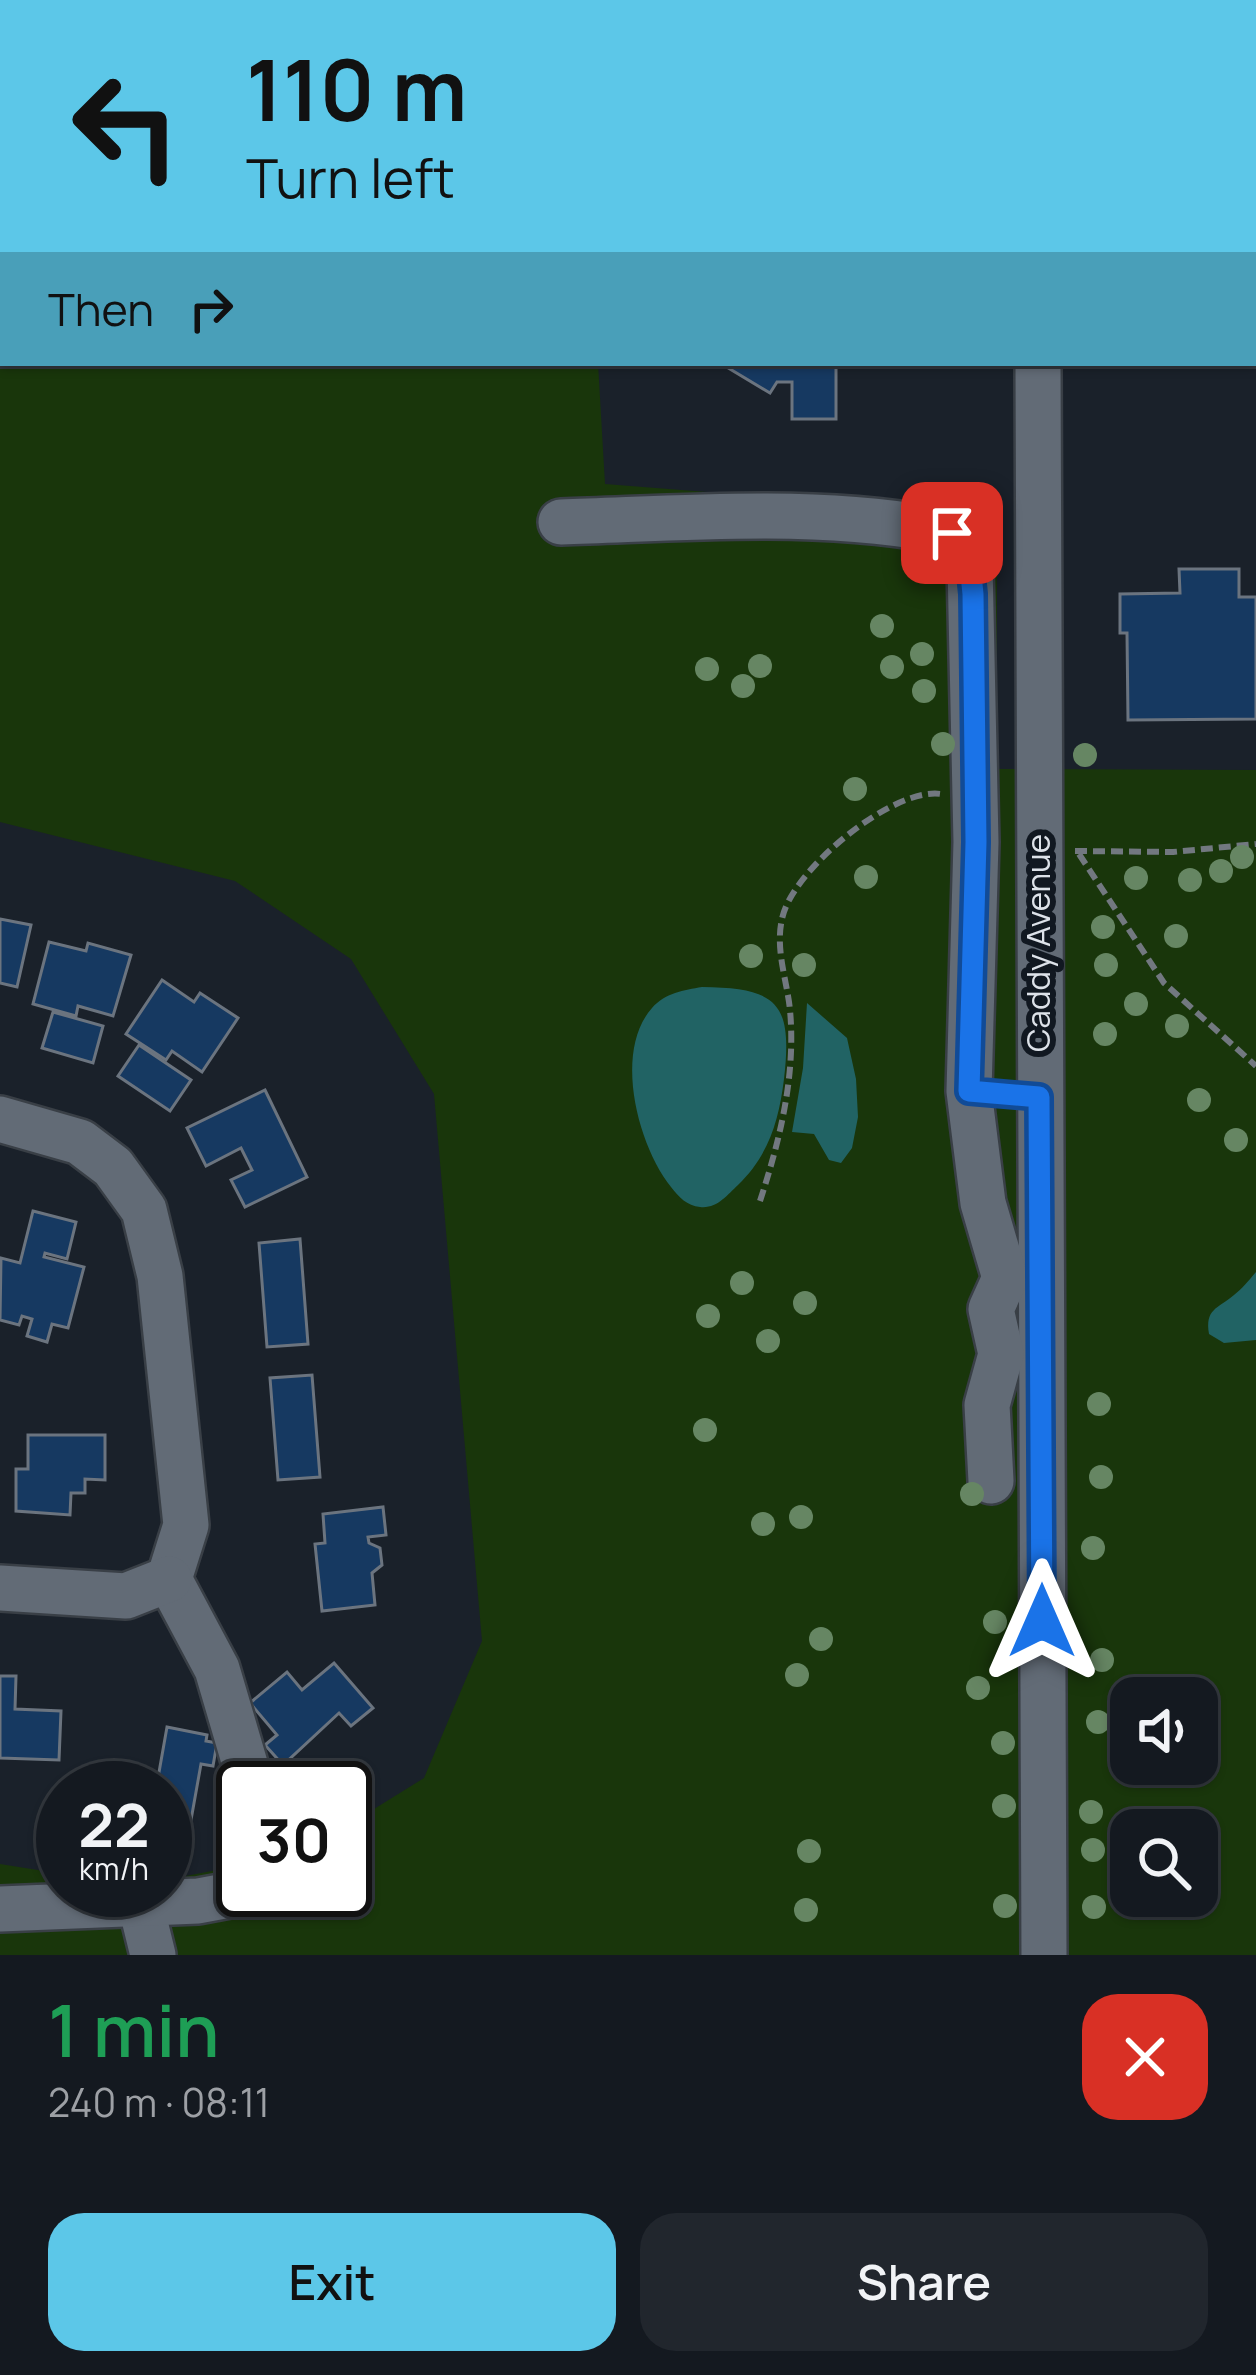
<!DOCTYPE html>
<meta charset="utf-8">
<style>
body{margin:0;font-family:Manrope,sans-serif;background:#21262d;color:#f1f3f6;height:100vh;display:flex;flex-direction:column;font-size:45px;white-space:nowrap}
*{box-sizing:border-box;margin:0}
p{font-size:39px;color:#9da0a5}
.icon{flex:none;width:66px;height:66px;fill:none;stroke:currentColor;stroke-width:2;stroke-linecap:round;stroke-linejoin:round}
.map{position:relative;height:1955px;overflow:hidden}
.panel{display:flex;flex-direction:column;background:#141920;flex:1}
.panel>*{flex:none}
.top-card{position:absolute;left:0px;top:0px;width:1257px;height:366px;box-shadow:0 3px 9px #0004,0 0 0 3px #33383e;background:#5cc7e8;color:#111;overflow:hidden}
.buttons{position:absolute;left:1110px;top:1677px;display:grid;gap:24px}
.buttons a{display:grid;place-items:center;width:108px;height:108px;border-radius:24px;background:#141920;box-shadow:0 3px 9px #0004,0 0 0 3px #33383e;font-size:60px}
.speed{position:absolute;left:36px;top:1761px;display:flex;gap:24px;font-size:60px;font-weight:700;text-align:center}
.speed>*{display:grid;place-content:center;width:156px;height:156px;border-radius:50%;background:#141920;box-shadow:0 3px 9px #0004,0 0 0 3px #33383e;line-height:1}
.speed small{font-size:30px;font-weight:400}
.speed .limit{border:6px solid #111;border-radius:18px;background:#fff;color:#111}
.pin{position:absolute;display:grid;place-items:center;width:102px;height:102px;color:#fff;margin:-51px;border-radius:24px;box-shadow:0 6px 18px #0006}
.me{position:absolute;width:132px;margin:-66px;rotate:0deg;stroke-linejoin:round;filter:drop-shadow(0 0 9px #0008)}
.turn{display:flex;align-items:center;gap:42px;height:252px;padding:0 48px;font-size:54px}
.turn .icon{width:156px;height:156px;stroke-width:2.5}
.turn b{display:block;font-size:84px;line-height:102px}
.then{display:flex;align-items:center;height:114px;padding:0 48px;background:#0003;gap:24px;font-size:45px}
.round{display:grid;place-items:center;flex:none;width:126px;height:126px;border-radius:36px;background:#21262d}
.summary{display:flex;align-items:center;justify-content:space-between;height:204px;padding:0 48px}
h1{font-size:72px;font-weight:600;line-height:90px;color:#1e9e55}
.cta{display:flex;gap:24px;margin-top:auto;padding:24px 48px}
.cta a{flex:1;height:138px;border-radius:36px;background:#5cc7e8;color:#111;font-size:48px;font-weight:600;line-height:138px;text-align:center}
.cta a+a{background:#21262d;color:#f1f3f6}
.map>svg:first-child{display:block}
.built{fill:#1f2b39}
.green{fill:#19360b;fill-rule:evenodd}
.water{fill:#216364}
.building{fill:#163961;stroke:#6b747f;stroke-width:3}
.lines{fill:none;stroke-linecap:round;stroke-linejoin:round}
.minor-casing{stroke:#393f46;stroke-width:50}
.path{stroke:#727880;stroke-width:6;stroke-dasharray:12 6;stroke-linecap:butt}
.minor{stroke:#626b76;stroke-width:45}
.rail{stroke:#c6cbd3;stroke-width:9;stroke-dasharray:18 9;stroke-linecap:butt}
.tree{fill:#668663}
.route-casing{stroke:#114b97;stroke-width:30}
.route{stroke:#1a73e8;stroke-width:21}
.labels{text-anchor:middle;stroke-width:12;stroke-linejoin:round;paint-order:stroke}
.street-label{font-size:33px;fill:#dde2e9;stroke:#111821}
</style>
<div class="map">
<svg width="1256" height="1955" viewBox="0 0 1256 1955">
<rect width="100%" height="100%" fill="#1a212a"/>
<!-- built -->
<path class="built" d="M0,0H1078V3H3L0,67Z"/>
<!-- green -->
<path class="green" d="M0,177L3,363H598L605,484L997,515V769L1256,770V1955H0V1864L63,1874V1890L165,1880L243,1865V1890H345V1827L424,1778L482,1641L434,1094L351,959L235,881L0,822ZM1131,1698H1197V1764H1131ZM1131,1830H1197V1896H1131Z"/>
<!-- water -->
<g class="water">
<path d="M702,987C777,988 793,1002 784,1079C779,1120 769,1155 738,1185C727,1195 717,1209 700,1207C687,1206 679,1197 671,1187C638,1146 613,1052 652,1008C665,993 684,990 702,987Z"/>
<path d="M807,1003L847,1038L856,1079L858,1117L852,1148L841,1163L829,1160L814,1134L792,1132L803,1068Z"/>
<path d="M1256,1272V1340L1224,1343L1209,1334C1205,1309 1217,1309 1234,1295C1242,1289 1249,1280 1256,1272Z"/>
</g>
<!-- building -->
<g class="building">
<path d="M211,0H335L331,3Z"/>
<path d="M720,363H836V419H792V382H777L770,393Z"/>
<path d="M1179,569H1239V597H1256V719L1128,720L1127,633H1120V594L1180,593Z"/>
<path d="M0,919L31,925L17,987L0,983Z"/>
<path d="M49,942L86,951L88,943L131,955L113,1016L78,1006L76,1016L33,1004Z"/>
<path d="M162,980L194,1002L200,993L238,1018L202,1072L172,1051L166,1060L126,1034Z"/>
<path d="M53,1012L103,1026L93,1063L42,1048Z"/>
<path d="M139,1045L191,1080L170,1111L118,1076Z"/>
<path d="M265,1090L307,1177L245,1207L231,1180L252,1170L241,1148L206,1166L187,1128Z"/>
<path d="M33,1211L76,1222L67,1259L45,1253L44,1257L84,1267L68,1328L52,1324L47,1342L27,1336L32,1319L22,1316L19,1325L0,1320L1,1258L20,1263Z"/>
<path d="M300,1239L308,1344L267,1347L259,1243Z"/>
<path d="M312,1375L320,1477L278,1480L270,1378Z"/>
<path d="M28,1435H105V1480L85,1479V1493H71L70,1515L16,1511V1469H28Z"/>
<path d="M383,1507L386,1535L368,1537L369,1543L380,1548L382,1565L372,1573L375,1605L322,1611L315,1544L325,1543L323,1514Z"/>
<path d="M334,1663L373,1708L351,1726L339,1713L283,1765L265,1745L277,1735L250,1703L287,1672L302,1690Z"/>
<path d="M0,1676H16L15,1709L61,1711L59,1760L0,1758Z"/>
<path d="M167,1727L207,1735L206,1741L217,1743L213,1766L201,1764L191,1820L165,1815V1788H121L124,1770L158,1778Z"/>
</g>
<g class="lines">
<defs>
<g id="minor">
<path d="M854,0V3"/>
<path d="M570,3L571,0"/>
<path d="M0,136H3"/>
<path d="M1254,139H1256"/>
<path d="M1038,363L1044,1955"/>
<path d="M561,522C691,518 825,506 953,533L970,565L976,842L969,1091L983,1203L1005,1278L991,1309L1001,1354L987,1405L991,1481"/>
<path d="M0,1119L80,1142L113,1167L144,1210L160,1276L186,1525L169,1579"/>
<path d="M169,1579L217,1669L252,1788"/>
<path d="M0,1588L126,1596L169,1579"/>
<path d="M140,1902L153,1955"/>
<path d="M0,1909L198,1901L257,1890"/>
</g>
</defs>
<!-- minor casing -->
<use href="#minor" class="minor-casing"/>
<!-- path -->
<g class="path">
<path d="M1075,851L1173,852L1256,844"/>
<path d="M1079,854L1164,983L1256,1066"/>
<path d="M760,1201C780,1140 796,1075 790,1010C787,980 775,950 782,919C791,871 892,787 941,794"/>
</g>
<!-- minor -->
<use href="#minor" class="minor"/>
<!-- rail -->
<g class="rail">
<path d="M586,3L593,0"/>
<path d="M0,25H3"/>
<path d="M0,51H3"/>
</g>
</g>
<!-- trees -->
<g class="tree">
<circle cx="882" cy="626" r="12"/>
<circle cx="922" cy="654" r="12"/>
<circle cx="760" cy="666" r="12"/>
<circle cx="892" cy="667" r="12"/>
<circle cx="707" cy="669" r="12"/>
<circle cx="743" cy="686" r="12"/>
<circle cx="924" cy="691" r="12"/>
<circle cx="943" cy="744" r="12"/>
<circle cx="1085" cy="755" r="12"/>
<circle cx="855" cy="789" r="12"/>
<circle cx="1242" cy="857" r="12"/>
<circle cx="1221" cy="871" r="12"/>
<circle cx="866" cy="877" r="12"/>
<circle cx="1136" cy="878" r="12"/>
<circle cx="1190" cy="880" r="12"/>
<circle cx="1103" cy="927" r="12"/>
<circle cx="1176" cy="936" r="12"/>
<circle cx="751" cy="956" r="12"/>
<circle cx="804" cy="965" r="12"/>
<circle cx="1106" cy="965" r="12"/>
<circle cx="1136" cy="1004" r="12"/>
<circle cx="1177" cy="1026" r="12"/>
<circle cx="1105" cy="1034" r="12"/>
<circle cx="1199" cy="1100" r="12"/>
<circle cx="1236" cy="1140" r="12"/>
<circle cx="742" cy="1283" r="12"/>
<circle cx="805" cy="1303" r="12"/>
<circle cx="708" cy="1316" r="12"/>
<circle cx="768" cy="1341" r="12"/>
<circle cx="1099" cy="1404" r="12"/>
<circle cx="705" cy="1430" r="12"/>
<circle cx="1101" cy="1477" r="12"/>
<circle cx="972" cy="1494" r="12"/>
<circle cx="801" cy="1517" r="12"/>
<circle cx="763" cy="1524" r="12"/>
<circle cx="1093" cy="1548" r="12"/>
<circle cx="995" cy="1622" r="12"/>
<circle cx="821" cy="1639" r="12"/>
<circle cx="1102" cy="1660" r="12"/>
<circle cx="797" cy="1675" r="12"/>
<circle cx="978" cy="1688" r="12"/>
<circle cx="1098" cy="1722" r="12"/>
<circle cx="1003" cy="1743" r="12"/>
<circle cx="1004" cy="1806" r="12"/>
<circle cx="1091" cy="1812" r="12"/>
<circle cx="1093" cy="1850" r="12"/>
<circle cx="809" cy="1851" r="12"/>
<circle cx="1005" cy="1906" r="12"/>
<circle cx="1094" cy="1907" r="12"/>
<circle cx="806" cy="1910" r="12"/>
</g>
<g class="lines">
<defs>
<path id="route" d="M952,533L970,565L973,594L976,842L969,1091L1039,1097L1042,1621"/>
</defs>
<!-- route casing -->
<use href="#route" class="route-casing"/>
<!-- route -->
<use href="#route" class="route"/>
</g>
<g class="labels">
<!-- street labels -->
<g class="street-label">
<text transform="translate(1038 943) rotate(-90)" y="12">Caddy Avenue</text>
</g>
</g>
</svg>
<div class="buttons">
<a><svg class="icon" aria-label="sound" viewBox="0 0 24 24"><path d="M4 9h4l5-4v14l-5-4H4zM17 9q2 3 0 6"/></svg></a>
<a><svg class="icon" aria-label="search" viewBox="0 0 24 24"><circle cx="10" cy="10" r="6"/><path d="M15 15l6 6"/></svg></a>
</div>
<div class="speed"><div>22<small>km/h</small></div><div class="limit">30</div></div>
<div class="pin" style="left:952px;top:533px;background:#d93025"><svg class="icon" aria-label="arrive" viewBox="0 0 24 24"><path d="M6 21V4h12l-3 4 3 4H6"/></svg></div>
<svg class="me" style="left:1042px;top:1621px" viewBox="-20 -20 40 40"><path d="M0-17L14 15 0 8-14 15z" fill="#1a73e8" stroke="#fff" stroke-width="4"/></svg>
<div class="top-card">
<div class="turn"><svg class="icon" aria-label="left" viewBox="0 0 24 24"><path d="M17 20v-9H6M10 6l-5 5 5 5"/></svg><div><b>110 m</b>Turn left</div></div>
<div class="then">Then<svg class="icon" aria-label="right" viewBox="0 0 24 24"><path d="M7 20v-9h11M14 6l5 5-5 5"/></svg></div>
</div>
</div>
<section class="panel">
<div class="summary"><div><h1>1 min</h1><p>240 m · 08:11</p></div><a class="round" style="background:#d93025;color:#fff"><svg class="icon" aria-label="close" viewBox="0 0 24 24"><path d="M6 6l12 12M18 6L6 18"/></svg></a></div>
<div class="cta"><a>Exit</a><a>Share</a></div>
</section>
